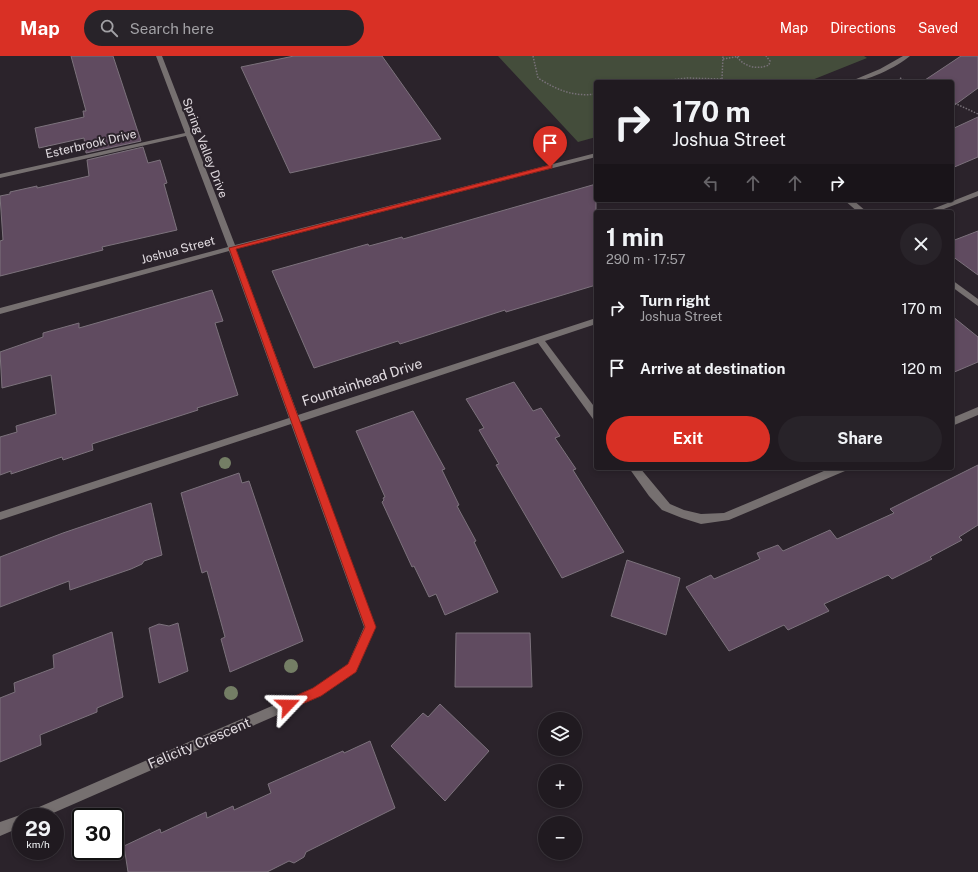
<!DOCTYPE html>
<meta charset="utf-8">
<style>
body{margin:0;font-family:"Public Sans",sans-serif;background:#282329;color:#f1f3f6;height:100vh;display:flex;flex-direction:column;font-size:15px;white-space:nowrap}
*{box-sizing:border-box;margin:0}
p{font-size:13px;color:#a2a1a5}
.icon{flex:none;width:22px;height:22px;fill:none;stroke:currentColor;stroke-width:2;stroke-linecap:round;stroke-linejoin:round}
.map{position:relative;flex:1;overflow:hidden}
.panel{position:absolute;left:594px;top:154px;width:360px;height:260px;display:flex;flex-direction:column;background:#201a20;border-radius:4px;box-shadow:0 2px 6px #0003,0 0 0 1px #3d383e}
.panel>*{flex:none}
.top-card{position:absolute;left:594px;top:24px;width:360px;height:122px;border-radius:4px;box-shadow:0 2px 6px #0003,0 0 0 1px #3d383e;background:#201a20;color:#f1f3f6;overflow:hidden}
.controls{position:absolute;left:538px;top:656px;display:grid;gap:8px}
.controls a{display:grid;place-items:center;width:44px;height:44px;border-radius:50%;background:#201a20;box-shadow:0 2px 6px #0003,0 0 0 1px #3d383e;font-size:20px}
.speed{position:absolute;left:12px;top:752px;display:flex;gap:8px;font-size:20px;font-weight:700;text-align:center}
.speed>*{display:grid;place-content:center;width:52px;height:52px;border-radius:50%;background:#201a20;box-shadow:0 2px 6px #0003,0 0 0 1px #3d383e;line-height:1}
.speed small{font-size:10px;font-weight:400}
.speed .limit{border:2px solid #111;border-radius:6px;background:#fff;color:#111}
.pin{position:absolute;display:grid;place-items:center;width:34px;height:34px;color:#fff;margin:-41px -17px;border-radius:50% 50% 50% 0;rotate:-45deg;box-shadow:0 0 4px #0007}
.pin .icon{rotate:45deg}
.me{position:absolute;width:44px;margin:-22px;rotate:67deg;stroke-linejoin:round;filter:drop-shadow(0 0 3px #0008)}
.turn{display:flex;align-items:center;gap:14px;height:84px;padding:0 12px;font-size:18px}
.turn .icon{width:52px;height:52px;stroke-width:2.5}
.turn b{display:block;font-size:28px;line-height:34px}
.lanes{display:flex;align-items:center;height:38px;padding:0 12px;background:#0003;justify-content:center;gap:20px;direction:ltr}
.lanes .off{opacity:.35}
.round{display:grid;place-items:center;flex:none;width:42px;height:42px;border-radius:21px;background:#282329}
.overview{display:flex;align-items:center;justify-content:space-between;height:68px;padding:0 12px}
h1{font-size:24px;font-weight:700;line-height:30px}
.cta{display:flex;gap:8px;margin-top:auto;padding:8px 12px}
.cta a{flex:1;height:46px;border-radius:24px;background:#d93025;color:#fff;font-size:16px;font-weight:700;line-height:46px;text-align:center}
.cta a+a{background:#282329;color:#f1f3f6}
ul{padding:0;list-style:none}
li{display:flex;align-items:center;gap:12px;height:60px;padding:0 12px}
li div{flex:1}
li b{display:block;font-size:15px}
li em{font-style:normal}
header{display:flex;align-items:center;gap:24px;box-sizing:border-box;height:56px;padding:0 20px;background:#d93025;color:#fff}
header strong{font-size:19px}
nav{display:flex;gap:22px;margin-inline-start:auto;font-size:14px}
.search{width:280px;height:36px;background:#282329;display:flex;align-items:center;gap:10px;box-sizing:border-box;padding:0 14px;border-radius:22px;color:#a2a1a5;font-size:15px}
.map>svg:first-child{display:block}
.green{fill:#444d3b}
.building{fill:#604b60;stroke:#7c727c}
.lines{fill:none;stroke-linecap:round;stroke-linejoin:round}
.path{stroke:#787178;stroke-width:1.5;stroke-dasharray:1.5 1.5;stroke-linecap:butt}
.minor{fill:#767070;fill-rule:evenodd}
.tree{fill:#747e65}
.route{fill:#d93025;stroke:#8d1f18}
.labels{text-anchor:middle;stroke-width:4;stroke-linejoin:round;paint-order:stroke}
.far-street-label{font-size:12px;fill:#e1dbe0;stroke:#2b232b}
.street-label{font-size:14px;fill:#e1dbe0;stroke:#2b232b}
</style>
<header>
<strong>Map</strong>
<div class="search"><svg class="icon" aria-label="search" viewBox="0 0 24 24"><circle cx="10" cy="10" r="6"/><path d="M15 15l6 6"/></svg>Search here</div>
<nav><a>Map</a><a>Directions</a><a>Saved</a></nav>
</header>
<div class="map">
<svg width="978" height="816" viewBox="0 0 978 816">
<rect width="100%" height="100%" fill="#2b232b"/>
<!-- green -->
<path class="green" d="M498,0H864L867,2L807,26H596V81L578,86Z"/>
<!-- building -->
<g class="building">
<path d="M71,0H113L141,85L86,97L84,82L39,92L35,72L84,61L83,55H86Z"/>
<path d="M294,0H382L441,83L290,117L241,11Z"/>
<path d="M961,0H978V32L952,51V26H922Z"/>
<path d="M978,61V101L952,112V73Z"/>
<path d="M143,91L148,107L160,104L167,127L164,128L177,174L102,191L103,194L0,220V185L3,184L0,140L10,138V136L37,130V132L89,120L87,104Z"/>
<path d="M596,128V229L506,256L505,254L400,288L398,285L314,312L272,215L368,188L369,190L402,181L403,183Z"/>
<path d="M978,175V219L952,200V185Z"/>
<path d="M212,234L223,265L215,267L238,339L197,352L198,354L92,388L93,394L63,404L62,401L11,418V415L0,419V381L17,376L16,370L56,358L51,319L2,332L0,296L43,281V277L79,267V272Z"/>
<path d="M952,260L978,281V306L952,317Z"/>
<path d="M514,326L533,355L541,352L560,380L555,382L576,413L573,414L624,496L562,522L496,409L499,408L479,374L484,372L466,343Z"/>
<path d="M413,355L445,413L442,414L459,449L457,450L476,485L474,486L498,536L445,559L436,538L429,541L414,510L412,511L382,446L384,444L383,442L385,441L356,375Z"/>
<path d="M978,409V469L959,481L962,484L930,501L932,503L892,523L888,519L824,548L829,555L788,574L784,569L729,595L686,531L711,519L714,523L760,503L757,497L778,489L783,495L830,474L837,483L894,457L890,453Z"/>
<path d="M239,417L242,427L249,425L303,585L230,616L221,583L225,581L207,515L202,517L181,437Z"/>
<path d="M151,447L162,499L144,505L142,508L131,513L70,534L69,525L0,551V501L63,477Z"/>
<path d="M627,504L680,522L666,579L611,560Z"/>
<path d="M178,567L188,615L159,627L149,572L159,568L169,570Z"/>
<path d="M112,576L123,641L97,652V656L40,679L41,689L0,706V642L15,636L14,627L54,612L53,599Z"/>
<path d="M456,577H530L532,631H455Z"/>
<path d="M440,648L489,695L445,745L391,690L423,657L428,661Z"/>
<path d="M370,685L395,752L306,796L304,801L294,807L289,805L267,816H128L124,790L160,773L161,777L206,756L207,762L233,750L234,754L271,737L268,728L343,695L344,697Z"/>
</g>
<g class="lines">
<!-- path -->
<g class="path">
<path d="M533,0L538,22C557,34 573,41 596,38"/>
<path d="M737,1C745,11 757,14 769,9L770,5L766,0"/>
<path d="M723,3L740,0"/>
<path d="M900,22L908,26"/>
<path d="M722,23L723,0"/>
<path d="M654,26L687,22L722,23L725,26"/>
<path d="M952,46L978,58"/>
</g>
<!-- minor -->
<g class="minor">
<path d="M156,0H162L235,189L596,97V101L236,193L298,359L596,262V268L545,285L596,353V364L593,363L538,287L300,366L376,571L356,616L321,640L44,761H21V771L0,780V766L23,758L313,632L348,608L364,571L291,368L0,464V456L289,362L229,195L0,258V252L228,191L186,80L0,122V118L185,77Z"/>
<path d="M903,0H910C897,11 866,26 849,26L880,13Z"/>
<path d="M978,135V140L936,156H925Z"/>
<path d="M844,144H853L867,156H858Z"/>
<path d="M952,224L978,243V250L952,231Z"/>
<path d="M978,351V359L952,370V362Z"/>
<path d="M629,412H640L670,448L684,454L701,458L724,457L831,412H846L845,415L729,464L701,468L682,462L662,454L649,440Z"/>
</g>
</g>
<!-- trees -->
<g class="tree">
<circle cx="225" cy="407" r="6"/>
<circle cx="291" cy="610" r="7"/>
<circle cx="231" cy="637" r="7"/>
</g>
<!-- route -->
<path class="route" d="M550,109H552V112L236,193L376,571L356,616L321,640L288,654L284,653L283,649L284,645L313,632L348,608L365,571L229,192Z"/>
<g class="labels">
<!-- far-street labels -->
<g class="far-street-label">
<text transform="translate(91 88) rotate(-13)" y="4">Esterbrook Drive</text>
<text transform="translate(205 92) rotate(69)" y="4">Spring Valley Drive</text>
<text transform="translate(178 194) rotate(-15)" y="4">Joshua Street</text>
</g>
<!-- street labels -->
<g class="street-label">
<text transform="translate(362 326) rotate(-18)" y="5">Fountainhead Drive</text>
<text transform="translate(199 687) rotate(-23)" y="5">Felicity Crescent</text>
</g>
</g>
</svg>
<div class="controls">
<a><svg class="icon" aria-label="layers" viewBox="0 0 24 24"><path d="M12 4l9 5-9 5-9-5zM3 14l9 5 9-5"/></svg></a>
<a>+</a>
<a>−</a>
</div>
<div class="speed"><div>29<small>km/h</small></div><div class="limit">30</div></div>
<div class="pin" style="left:550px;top:111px;background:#d93025"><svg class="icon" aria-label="arrive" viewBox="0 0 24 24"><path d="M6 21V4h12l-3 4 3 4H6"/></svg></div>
<svg class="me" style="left:288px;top:649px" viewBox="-20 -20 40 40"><path d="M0-17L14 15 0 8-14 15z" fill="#d93025" stroke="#fff" stroke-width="4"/></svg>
<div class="top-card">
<div class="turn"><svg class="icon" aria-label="right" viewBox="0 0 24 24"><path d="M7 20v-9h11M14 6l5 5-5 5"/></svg><div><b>170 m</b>Joshua Street</div></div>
<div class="lanes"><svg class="icon off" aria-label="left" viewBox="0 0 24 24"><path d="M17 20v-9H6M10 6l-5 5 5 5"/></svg><svg class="icon off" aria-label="ahead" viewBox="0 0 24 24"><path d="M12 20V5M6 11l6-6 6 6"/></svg><svg class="icon off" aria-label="ahead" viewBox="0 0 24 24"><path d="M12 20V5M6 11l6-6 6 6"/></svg><svg class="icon" aria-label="right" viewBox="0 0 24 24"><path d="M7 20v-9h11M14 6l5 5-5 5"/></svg></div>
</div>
<section class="panel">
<div class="overview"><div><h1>1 min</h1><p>290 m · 17:57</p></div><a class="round"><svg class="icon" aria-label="close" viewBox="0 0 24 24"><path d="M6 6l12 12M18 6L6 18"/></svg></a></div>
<ul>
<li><svg class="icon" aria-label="right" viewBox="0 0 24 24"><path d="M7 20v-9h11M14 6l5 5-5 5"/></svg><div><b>Turn right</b><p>Joshua Street</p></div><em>170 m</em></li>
<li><svg class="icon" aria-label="arrive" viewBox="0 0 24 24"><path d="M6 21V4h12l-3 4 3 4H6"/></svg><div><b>Arrive at destination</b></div><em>120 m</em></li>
</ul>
<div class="cta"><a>Exit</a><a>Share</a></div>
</section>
</div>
